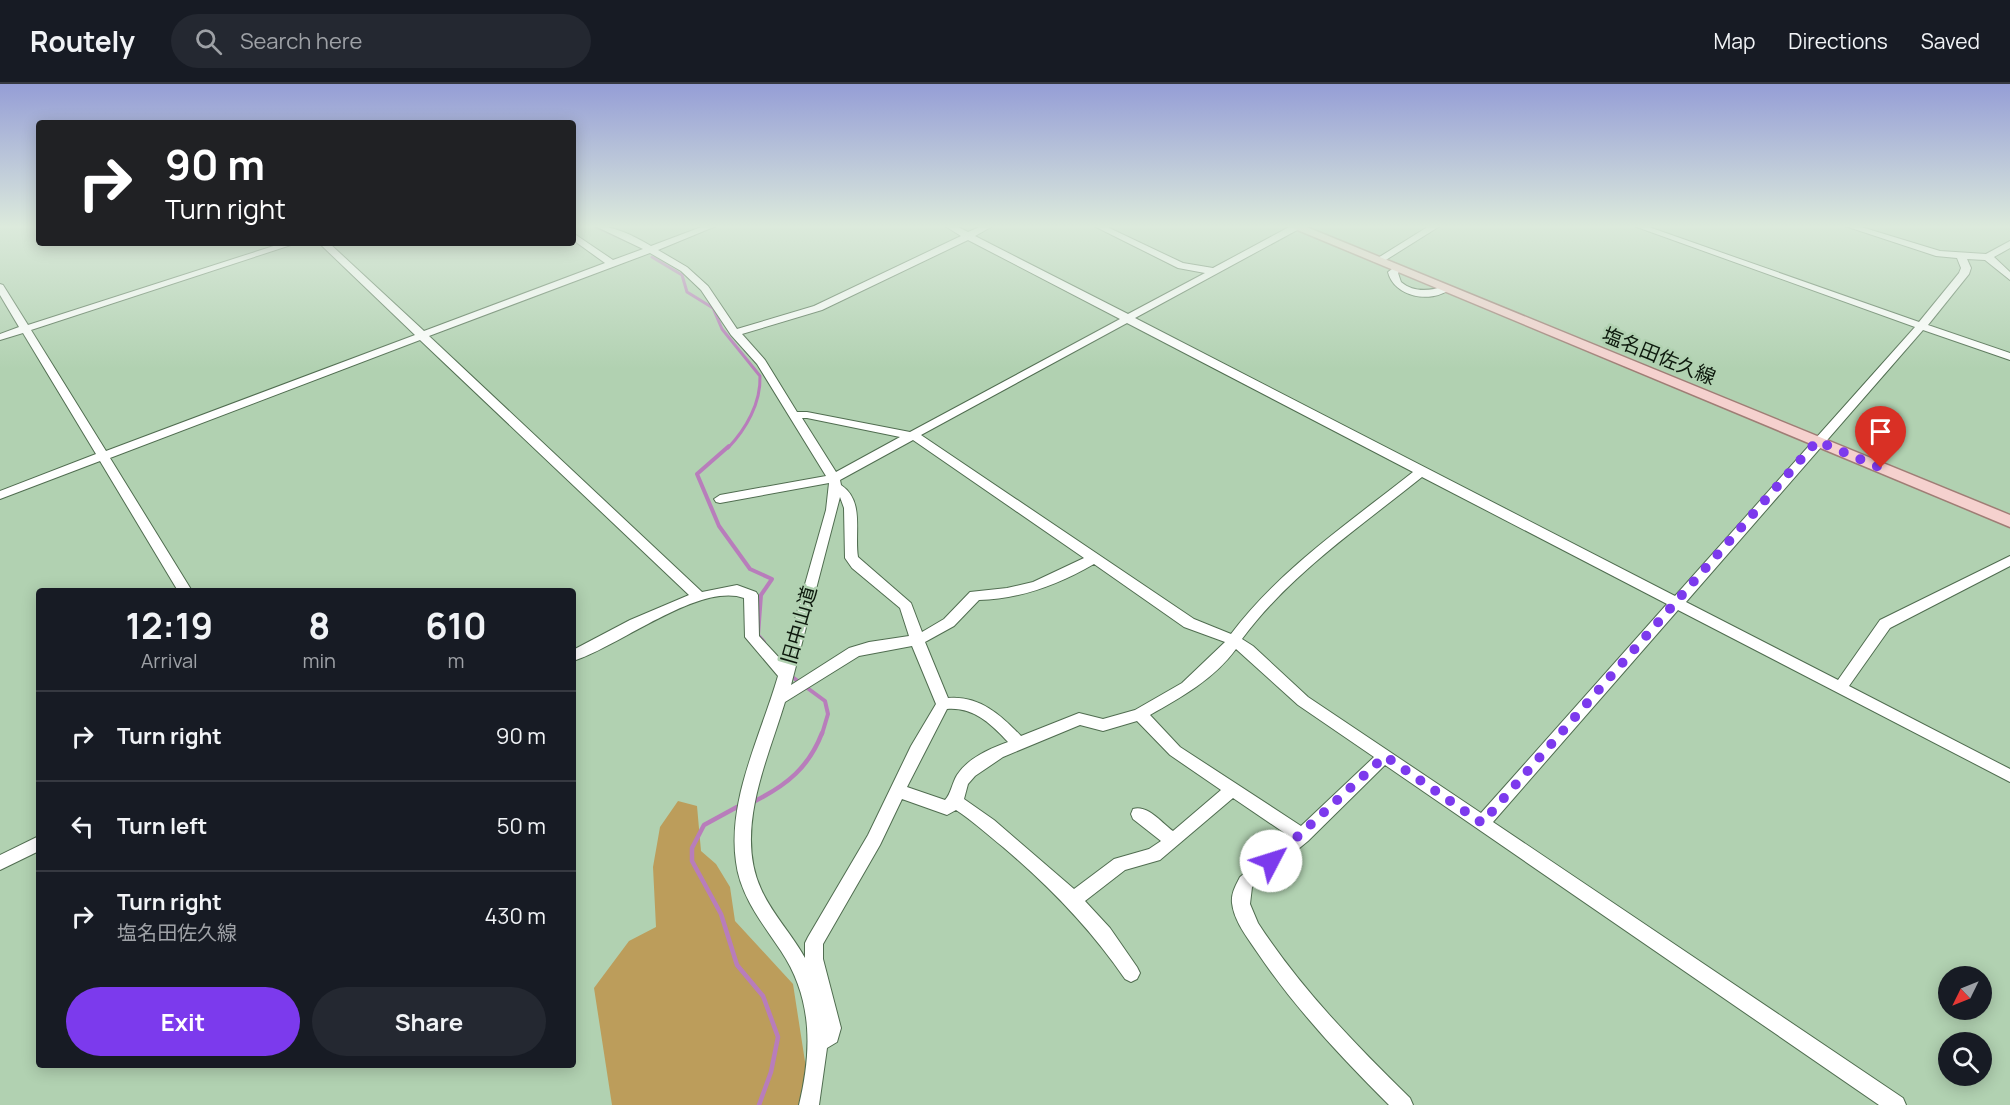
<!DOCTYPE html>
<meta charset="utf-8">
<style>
body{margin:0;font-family:Manrope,"Noto Sans JP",sans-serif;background:#242831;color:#f1f3f6;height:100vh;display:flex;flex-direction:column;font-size:22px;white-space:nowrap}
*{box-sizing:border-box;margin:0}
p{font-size:20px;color:#9ea1a6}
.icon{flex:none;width:33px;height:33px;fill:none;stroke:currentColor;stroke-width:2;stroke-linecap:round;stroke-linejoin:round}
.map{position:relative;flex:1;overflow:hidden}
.drawer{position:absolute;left:36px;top:504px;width:540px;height:480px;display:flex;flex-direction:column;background:#171b24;border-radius:6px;box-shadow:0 3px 15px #0003}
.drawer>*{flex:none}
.hud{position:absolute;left:36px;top:36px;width:540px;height:126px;border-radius:6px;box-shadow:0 3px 15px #0003;background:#202124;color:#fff;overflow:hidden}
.needle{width:39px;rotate:227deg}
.fabs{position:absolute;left:1938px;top:882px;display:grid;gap:12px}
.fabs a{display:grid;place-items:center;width:54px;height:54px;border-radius:50%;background:#171b24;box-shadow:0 3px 15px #0003;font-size:30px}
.pin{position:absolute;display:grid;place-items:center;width:51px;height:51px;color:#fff;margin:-62px -26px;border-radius:50% 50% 50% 0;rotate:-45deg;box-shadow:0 0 6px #0007}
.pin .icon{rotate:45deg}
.me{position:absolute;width:66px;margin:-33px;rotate:50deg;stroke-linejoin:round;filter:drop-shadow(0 0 4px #0008)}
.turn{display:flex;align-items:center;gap:21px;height:126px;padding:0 30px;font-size:27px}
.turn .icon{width:78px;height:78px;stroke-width:2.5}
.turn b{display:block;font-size:42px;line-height:51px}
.eta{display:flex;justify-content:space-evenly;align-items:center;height:102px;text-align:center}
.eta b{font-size:36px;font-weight:700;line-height:42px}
.action{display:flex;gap:12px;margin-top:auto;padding:12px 30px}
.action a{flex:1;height:69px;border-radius:36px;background:#7c3aed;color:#fff;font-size:24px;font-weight:700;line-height:69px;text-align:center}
.action a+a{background:#242831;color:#f1f3f6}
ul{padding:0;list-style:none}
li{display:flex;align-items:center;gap:18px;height:90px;padding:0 30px;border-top:2px solid #363941}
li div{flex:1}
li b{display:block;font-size:22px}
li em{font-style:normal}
header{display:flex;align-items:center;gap:36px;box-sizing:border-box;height:84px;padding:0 30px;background:#171b24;border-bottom:2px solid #363941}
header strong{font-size:28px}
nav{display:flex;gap:33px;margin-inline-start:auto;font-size:21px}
.search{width:420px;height:54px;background:#242831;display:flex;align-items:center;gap:15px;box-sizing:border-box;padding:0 21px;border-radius:33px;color:#9ea1a6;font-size:22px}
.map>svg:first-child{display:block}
.green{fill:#bc9d5b}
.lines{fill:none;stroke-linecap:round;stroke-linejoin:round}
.stream-far2{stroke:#b87dbb;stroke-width:3}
.stream-far1{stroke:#b87dbb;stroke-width:4}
.stream{stroke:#b87dbb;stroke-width:4.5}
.minor-casing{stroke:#506d50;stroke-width:2}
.major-casing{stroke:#9f7d75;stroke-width:3}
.minor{fill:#fff;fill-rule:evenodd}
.major{fill:#f5d1ce;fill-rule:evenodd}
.route{stroke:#7c3aed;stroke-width:10;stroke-dasharray:0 18}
.labels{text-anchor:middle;stroke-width:5;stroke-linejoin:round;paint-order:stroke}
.street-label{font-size:20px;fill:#0d190d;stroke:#b1d1b1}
</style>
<header>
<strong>Routely</strong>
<div class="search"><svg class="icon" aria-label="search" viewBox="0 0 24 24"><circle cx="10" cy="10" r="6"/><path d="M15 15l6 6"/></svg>Search here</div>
<nav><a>Map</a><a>Directions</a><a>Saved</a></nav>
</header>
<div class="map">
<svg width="2010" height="1021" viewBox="0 0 2010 1021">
<rect width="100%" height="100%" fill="#b1d1b1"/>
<!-- green -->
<path class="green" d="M678,717L697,722L701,767L716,780L730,803L735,837L793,900L806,984L819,1021H612L594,904L629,857L656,843L653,783L660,743Z"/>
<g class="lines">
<!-- stream-far2 -->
<g class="stream-far2">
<path d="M593,142L625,156"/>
<path d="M652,173L682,191L687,208L713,224L722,245L760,292C761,319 746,345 728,364"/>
</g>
<!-- stream-far1 -->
<g class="stream-far1">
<path d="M729,362L697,390L719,442L750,485L772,495L761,511L758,551L764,558"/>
<path d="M791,592L825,617L828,630L822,650"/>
</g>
<!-- stream -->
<g class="stream">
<path d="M755,717C787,701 809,683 822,649"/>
<path d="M737,723L704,741L692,764V777L721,830L737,881L763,912L778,953L771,988L759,1021"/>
</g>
<defs>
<g id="minor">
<path d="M595,142C615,142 634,152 651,162L704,142H716L658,166L687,183L708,202L737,245L814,222L961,152L945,142H956L968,148L982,142H993L975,152L1128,230L1205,189L1178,184L1094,142H1105L1183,179L1213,184L1291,142H1300L1299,145L1135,234L1675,512L1915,243L1634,142H1646L1919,238L1959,189L1961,184L1957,174L1936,172L1845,142H1858L1940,167L1986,170L2010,157V164L1994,173L2010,188V196L1985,176L1967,175L1971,184L1969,190L1928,241L2010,269V276L1923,246L1686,518L1838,596L1880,536L2010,472V482L1890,544L1849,602L2010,685V698L1678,526L1493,738L1903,1014L1906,1021H1879L1385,681L1308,757L1252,803L1250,820L1258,839C1301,905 1354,959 1410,1014L1413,1021H1389C1341,973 1295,924 1257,868C1247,853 1234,837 1232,819C1231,809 1236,801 1240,793L1289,752L1233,714L1160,776L1125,786L1085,817L1110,844L1137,883L1140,889L1137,895L1131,898L1125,895C1090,844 1050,803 1003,763C988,751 973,737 956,726L947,731L902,715L880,761L823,860V875L841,944L837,958L827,964L819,1021H799C812,967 813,915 781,867C763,840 740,812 736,778C727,716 761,651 778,592L745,553L744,514C699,498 617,564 573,577V566L630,536L689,511L420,256L110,374L192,507H178L100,377L0,415V407L96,370L23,249L0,256V250L19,243L0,211V200L3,201L28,241L283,159H297L31,246L106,367L415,251L319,159H329L424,247L605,179L573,156V149L613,176L643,165ZM968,156L1120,235L910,348L807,328H797L765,276L742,250L822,226ZM650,169L681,187L701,206L731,251L757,280L826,392L720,411L714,415L716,418L720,419L829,399L826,426L783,578L759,552L758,511L756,508L737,501L702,508L429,252ZM1127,239L1413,388C1350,438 1280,485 1231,550L1194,535L921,351ZM802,334H807L900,353L836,388ZM913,356L1084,474L1033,498L1007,504L970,508L944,535L922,548L911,519L858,473C854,448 865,417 841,401L840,396ZM1422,393L1667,520L1481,729L1308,613L1253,562L1242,555C1290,490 1360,443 1422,393ZM840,413L844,424L845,474L852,484L900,524L909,552L869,558L849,564L791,601ZM1094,480L1184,543L1225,558L1182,599L1135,626L1103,635L1079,629L1021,652C1001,631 979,611 948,614L925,558L954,542L979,516C1020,515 1058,501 1094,480ZM912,562L936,620L911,662L868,751L808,853L805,859V874C792,850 772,830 761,805C734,746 768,675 785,618L859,572ZM1236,565L1298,621L1374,673L1301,742L1180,663L1150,631C1182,613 1214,595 1236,565ZM947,625C974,623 991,640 1008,658C989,665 968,674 957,691C952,699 951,710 945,716L907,703ZM1137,637L1170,671L1221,706L1173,747C1162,739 1147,720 1133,725L1131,730L1133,735L1161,757L1149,765L1114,775L1074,805L994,736L964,715L968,700L975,692L1003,673L1080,641L1103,647Z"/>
<path d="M1429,142H1440L1381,179L1373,177Z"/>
<path d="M1396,182L1401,185L1398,189L1401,198C1414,209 1430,207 1445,202L1450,205C1431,220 1394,213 1388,188Z"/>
<path d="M39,752V767L0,786V771Z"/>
</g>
<path id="major" d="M1288,142H1304L2010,431V443Z"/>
</defs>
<!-- minor casing -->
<use href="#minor" class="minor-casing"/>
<!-- major casing -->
<use href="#major" class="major-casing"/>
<!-- minor -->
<use href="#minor" class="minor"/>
<!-- major -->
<use href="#major" class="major"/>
</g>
<!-- sky -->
<linearGradient id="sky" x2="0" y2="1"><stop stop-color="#959ed6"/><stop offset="0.5" stop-color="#dceadc"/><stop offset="1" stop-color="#dceadc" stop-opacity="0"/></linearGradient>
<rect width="2010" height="285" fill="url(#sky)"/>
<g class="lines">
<!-- route -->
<path class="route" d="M1271,777L1385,672L1482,739L1817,357L1881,384"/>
</g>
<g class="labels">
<!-- street labels -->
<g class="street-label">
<text transform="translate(1659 272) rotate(22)" y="7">塩名田佐久線</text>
<text transform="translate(799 541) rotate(-74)" y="7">旧中山道</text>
</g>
</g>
</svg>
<div class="fabs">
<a><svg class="needle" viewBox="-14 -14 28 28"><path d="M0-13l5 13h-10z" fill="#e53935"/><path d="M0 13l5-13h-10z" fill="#9ea1a6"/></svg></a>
<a><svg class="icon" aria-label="search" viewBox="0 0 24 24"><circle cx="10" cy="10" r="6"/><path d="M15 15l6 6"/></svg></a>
</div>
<div class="pin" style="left:1881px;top:384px;background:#d93025"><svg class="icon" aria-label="arrive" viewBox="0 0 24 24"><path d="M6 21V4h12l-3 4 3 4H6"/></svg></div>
<svg class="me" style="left:1271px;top:777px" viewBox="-20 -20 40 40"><circle r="19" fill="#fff"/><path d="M0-13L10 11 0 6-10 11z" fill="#7c3aed"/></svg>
<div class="hud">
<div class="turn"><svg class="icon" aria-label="right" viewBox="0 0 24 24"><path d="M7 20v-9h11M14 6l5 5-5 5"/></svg><div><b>90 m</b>Turn right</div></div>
</div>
<section class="drawer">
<div class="eta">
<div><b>12:19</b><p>Arrival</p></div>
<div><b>8</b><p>min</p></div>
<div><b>610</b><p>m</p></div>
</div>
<ul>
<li><svg class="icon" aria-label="right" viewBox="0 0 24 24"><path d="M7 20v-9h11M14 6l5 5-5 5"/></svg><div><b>Turn right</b></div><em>90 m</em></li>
<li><svg class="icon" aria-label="left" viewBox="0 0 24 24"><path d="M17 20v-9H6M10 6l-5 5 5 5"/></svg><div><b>Turn left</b></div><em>50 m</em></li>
<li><svg class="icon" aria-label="right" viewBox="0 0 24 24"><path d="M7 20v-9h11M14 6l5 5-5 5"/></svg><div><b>Turn right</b><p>塩名田佐久線</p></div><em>430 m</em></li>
</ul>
<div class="action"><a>Exit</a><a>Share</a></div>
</section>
</div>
